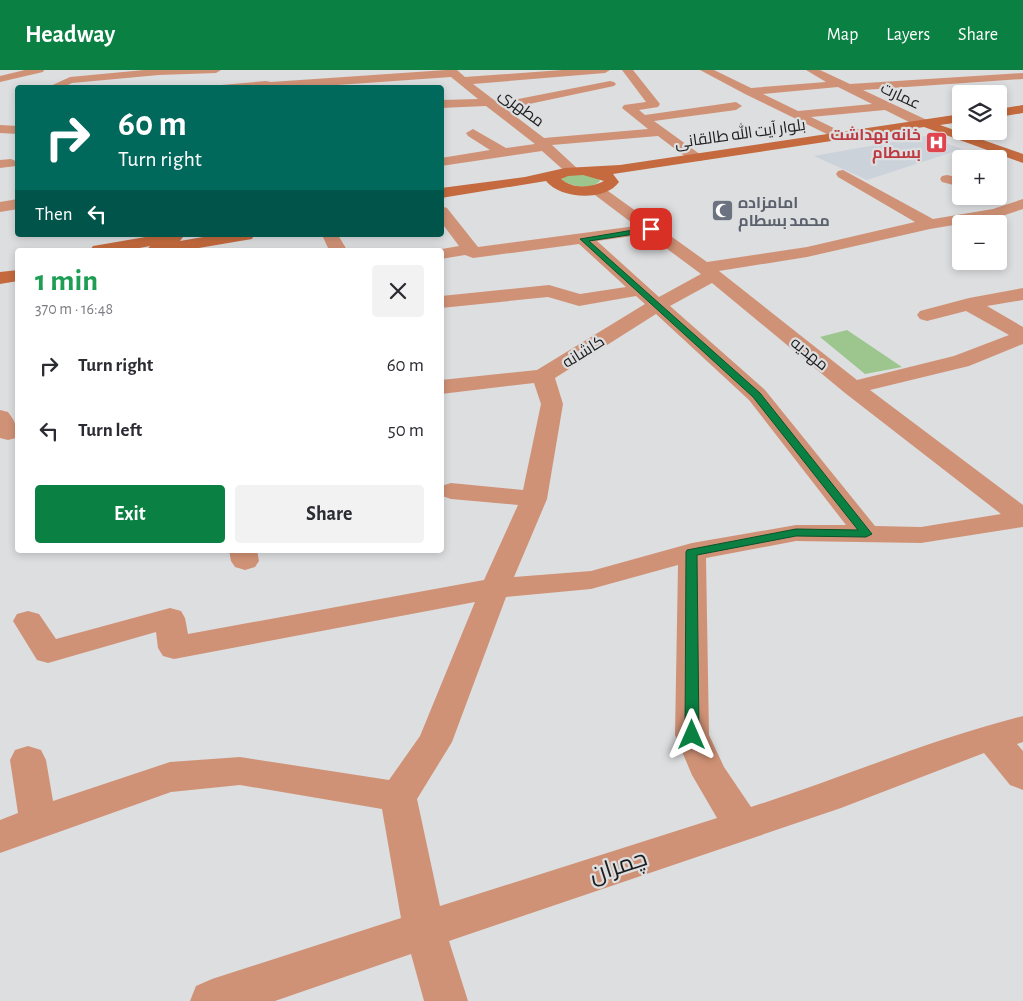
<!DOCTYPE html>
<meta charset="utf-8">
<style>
body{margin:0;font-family:"Alegreya Sans",Cairo,sans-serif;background:#f2f2f3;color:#2b2b33;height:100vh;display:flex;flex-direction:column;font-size:19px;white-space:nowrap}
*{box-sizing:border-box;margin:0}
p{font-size:16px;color:#7c7c81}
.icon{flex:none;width:28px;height:28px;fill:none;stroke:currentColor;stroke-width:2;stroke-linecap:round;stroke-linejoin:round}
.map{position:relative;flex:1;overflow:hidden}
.sheet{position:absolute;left:15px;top:178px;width:429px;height:305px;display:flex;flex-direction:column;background:#fff;border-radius:5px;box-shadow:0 2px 8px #0003}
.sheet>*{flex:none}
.top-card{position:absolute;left:15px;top:15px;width:429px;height:152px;border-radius:5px;box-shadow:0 2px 8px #0003;background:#00695c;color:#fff;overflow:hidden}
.controls{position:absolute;left:952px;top:15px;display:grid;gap:10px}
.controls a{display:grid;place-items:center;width:55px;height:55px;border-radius:5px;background:#fff;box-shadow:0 2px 8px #0003;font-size:25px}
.pin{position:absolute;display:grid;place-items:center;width:42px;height:42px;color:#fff;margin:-21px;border-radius:10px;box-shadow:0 2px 8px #0006}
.me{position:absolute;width:55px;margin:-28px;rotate:0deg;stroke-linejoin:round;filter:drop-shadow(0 0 4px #0008)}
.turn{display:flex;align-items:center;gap:18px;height:105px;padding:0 20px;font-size:22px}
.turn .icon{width:65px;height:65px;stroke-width:2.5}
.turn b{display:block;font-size:35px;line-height:42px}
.then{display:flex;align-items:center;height:48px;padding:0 20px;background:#0003;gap:10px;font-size:19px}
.round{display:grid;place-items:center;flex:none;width:52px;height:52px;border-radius:5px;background:#f2f2f3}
.head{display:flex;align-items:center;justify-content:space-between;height:85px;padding:0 20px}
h1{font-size:30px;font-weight:700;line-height:38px;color:#1e9e55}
.primary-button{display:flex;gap:10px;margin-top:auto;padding:10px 20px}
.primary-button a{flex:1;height:58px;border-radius:5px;background:#0b8043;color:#fff;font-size:20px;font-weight:700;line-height:58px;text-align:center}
.primary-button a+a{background:#f2f2f3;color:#2b2b33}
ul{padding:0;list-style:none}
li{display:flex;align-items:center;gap:15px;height:65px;padding:0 20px}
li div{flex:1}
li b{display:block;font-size:19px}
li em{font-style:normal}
header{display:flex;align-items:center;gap:30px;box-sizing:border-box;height:70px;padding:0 25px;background:#0b8043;color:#fff}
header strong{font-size:24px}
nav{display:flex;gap:28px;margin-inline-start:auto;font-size:18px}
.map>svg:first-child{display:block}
.built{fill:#cbd2da}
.green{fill:#9cc68e}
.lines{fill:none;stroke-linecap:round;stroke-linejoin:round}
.street{fill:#d09276;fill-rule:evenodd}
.secondary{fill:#c46a3e;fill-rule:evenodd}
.route{fill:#0b8043;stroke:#07532c}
.labels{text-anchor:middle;stroke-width:4.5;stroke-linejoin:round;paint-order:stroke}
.far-street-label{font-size:16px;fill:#1d1d1e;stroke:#dddee0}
.far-health-label{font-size:16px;font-weight:bold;fill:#be3a42;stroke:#dddee0;text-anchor:end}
.far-worship-label{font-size:16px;font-weight:bold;fill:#5b616d;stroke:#dddee0;text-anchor:start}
.near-street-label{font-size:24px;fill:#1d1d1e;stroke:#dddee0}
</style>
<header>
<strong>Headway</strong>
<nav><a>Map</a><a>Layers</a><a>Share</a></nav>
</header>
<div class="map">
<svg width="1023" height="931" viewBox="0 0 1023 931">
<rect width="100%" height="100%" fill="#dddee0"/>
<!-- built -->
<path class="built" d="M926,66L962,79L867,110L814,86Z"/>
<!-- green -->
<g class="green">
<path d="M581,103L599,109L600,111C589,121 572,116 561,110L564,106Z"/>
<path d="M847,260L902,297L865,304L820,267Z"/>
</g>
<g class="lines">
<!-- street -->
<g class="street">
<path d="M25,0H44L43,2L0,12V6Z"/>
<path d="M144,0H221L216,3L159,5L72,13L62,18H46L70,7Z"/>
<path d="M446,0H457L465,7L562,0H610L605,3L473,14L498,33L610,11L614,12L616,14L614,16L506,39L544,68L648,59L622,38L624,35L646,32L622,0H633L660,34L658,37L639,40L645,45L736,32L742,36L736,40L654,51L701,85L703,88L701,91H691L658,66L552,75L580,101L578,104H568L542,81L441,96V88L490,80L468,66L466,63L473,59L506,78L535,74L486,36L441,38V30L478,29L451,7L295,18H216L221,15L266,11L271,12Z"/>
<path d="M700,0H714L751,18L826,12L806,0H820L850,14L1023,3V9L863,20L929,51L930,54L929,57H919L885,40L811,47L844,63L846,66L844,69L839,70L745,24ZM838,17L872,34L798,41L763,24Z"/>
<path d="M0,55L18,56V64L0,63Z"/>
<path d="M11,89L18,92L16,96L0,98V90Z"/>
<path d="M843,100L933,149L993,139L1023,129V139L996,148L930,159L807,187L719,201L857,310L954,286L1009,265L966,241L927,251L920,249L917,245L920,241L969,228L1023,218V230L987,236L1023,257V274L969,296L870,320L1023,435V457L921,473L796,471L706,488L709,665L724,697L751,737C842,708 931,669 1023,646V672L1017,674L1023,681V720L1010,715L984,683L841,738L449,871L468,931H424L411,884L275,931H190L196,916L212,909L401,848L382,739L240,715L171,722L0,783V750L18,743L10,690L15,680L28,676L41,680L46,690L53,731L170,692L240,687L389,710L420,666L475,532L174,589L163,586L158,578L156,562L48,593L37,590L13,551L17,544L28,541L39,544L56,569L170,538L181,541L185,548L188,564L484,510L518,435L451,429L442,426L441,416L451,413L523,420L541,334L534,313L441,324V310L537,300L645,234L636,226L579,236L548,227L441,238V226L549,215L580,224L626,217L579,174L473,188L465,185L441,189V180H436L459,176L441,152V136L447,138L478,177L636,156L591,122L588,119L591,116H601L707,192L807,177L915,152L838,107L836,104L838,101ZM647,164L701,204L659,227L597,171ZM712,213L845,323L1001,444L921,457L875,456L765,320L670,236ZM656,244L749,330L846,455H796L692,473L591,501L514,507L547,429L563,334L555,308ZM678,495L675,665L692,705L717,748L440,836L417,729L452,672L506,527L591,519Z"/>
<path d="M947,105L961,108V117L942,112L940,109L942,106Z"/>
<path d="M18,129V139L0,142V132Z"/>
<path d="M322,165H338L347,180H329Z"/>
<path d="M0,340L8,342C14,350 19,358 16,368L8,370L0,368Z"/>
<path d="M229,480H257L259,491L255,497L245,500L235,497L231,491Z"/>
</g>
<!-- secondary -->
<g class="secondary">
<path d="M1023,35V43L999,47V39Z"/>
<path d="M961,44V52L940,55L1023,84V93L924,57L613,104L619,112C605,132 560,129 546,111L441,128V118L525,107L565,98L620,95ZM583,105L604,111C591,118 572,119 561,109L568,106Z"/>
<path d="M157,165H182L183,167L180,171L215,165H254L252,169L246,170L187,180H147L150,176L129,180H90L93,176L99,175Z"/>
<path d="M18,200V211L0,214V202Z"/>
</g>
</g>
<!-- route -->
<path class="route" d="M651,157L654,158V161L589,171L760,323L872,464L866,467L796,466L697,485L699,665L697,669L692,671L687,669L685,665L686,482L687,480L796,459L858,460L753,327L580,169Z"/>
<!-- icons -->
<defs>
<symbol id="hospital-square" viewBox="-11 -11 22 22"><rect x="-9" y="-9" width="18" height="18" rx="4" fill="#e0444e" stroke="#dddee0"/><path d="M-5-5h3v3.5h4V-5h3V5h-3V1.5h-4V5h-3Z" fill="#fff"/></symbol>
<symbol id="mosque-square" viewBox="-11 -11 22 22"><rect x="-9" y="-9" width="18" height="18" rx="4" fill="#6b7280" stroke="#dddee0"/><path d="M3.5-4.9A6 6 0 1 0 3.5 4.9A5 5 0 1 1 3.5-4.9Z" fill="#fff"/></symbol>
</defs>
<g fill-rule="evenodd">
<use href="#hospital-square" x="924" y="60" width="25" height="25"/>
<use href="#mosque-square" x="710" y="128" width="25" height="25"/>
</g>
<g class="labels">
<!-- far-street labels -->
<g class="far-street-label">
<text transform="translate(901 25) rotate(25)" y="6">عمارت</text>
<text transform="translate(522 37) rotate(37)" y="6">مطهری</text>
<text transform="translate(740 63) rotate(-8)" y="6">بلوار آیت الله طالقانی</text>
<text transform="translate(583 281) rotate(-32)" y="6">کاشانه</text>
<text transform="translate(810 283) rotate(39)" y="6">مهدیه</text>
</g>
<!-- far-health labels -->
<g class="far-health-label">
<text x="921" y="70">خانه بهداشت<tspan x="921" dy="18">بسطام</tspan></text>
</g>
<!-- far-worship labels -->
<g class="far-worship-label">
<text x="738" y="138">امامزاده<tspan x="738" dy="18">محمد بسطام</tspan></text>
</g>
<!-- near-street labels -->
<g class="near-street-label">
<text transform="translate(618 796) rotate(-18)" y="8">چمران</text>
</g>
</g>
</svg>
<div class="controls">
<a><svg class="icon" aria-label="layers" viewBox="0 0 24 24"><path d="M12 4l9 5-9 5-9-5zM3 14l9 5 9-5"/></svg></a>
<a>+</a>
<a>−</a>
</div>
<div class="pin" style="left:651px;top:159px;background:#d93025"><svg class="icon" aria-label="arrive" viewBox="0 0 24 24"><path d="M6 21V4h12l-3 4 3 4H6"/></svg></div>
<svg class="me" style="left:692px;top:665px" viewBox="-20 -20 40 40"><path d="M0-17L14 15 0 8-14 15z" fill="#0b8043" stroke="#fff" stroke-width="4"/></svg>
<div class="top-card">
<div class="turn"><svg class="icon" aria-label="right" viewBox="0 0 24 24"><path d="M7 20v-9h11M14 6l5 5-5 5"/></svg><div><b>60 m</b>Turn right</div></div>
<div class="then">Then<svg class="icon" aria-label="left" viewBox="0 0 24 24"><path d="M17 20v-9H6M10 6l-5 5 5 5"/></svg></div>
</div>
<section class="sheet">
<div class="head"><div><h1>1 min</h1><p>370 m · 16:48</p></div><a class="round"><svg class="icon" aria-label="close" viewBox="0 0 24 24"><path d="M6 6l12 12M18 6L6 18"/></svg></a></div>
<ul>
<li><svg class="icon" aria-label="right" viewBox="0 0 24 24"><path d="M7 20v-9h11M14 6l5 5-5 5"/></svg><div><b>Turn right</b></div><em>60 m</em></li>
<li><svg class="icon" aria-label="left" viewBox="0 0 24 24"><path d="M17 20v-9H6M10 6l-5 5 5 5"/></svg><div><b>Turn left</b></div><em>50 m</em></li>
</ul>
<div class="primary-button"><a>Exit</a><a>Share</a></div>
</section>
</div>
